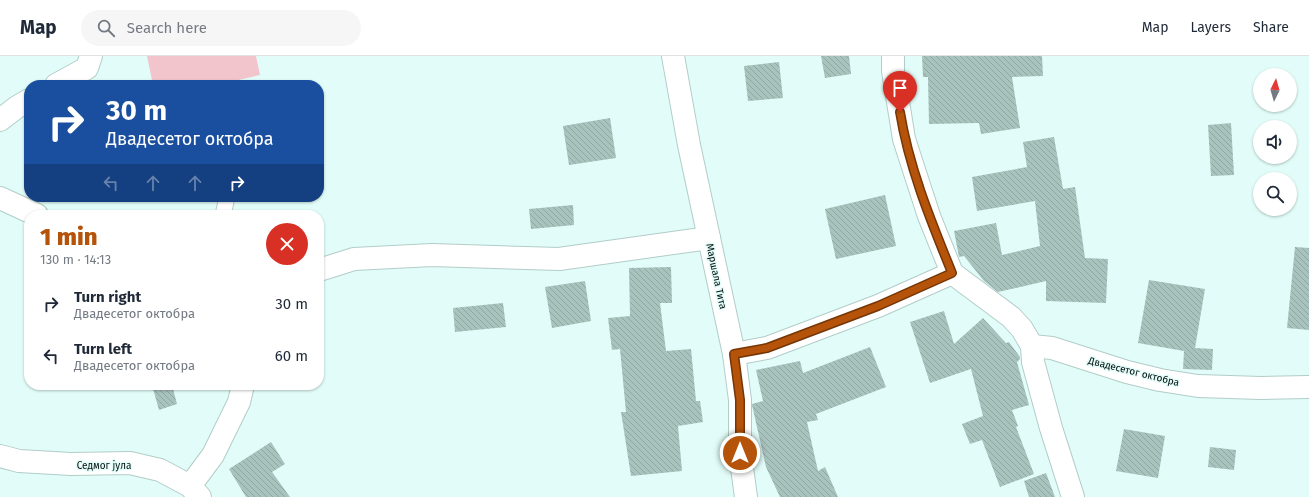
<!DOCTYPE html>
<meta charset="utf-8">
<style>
body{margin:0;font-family:"Fira Sans",sans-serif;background:#f6f6f7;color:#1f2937;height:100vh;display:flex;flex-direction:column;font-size:15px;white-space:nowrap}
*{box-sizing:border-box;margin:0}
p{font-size:13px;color:#747a83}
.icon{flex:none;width:22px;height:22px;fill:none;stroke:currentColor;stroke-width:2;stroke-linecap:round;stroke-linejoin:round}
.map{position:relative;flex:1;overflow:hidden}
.side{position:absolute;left:24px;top:154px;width:300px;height:180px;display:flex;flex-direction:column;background:#fff;border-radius:16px;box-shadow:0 1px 3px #0004}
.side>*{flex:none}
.banner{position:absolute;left:24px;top:24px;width:300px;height:122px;border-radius:16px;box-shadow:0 1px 3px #0004;background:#1a4fa0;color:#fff;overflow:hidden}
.needle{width:26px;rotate:5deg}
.controls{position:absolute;left:1253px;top:12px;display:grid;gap:8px}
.controls a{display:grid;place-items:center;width:44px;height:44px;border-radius:50%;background:#fff;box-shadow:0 1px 3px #0004;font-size:20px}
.pin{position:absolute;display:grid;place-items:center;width:34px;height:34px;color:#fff;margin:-41px -17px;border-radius:50% 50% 50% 0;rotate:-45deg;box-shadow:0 0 4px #0007}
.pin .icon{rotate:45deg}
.me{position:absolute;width:44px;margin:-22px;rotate:0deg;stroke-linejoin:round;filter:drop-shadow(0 0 3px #0008)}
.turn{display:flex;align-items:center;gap:14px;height:84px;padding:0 16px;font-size:18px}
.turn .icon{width:52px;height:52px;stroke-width:2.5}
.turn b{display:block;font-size:28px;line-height:34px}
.lanes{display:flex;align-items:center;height:38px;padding:0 16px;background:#0003;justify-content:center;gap:20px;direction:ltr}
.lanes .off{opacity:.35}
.round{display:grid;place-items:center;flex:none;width:42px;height:42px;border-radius:21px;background:#f6f6f7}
.head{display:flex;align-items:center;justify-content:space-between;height:68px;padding:0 16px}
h1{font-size:24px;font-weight:800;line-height:30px;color:#b45309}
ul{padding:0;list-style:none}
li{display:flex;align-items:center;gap:12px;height:52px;padding:0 16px}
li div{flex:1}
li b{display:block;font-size:15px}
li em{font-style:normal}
header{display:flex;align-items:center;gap:24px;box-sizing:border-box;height:56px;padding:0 20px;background:#fff;border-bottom:1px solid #e0e1e3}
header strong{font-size:19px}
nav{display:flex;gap:22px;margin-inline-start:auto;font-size:14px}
.search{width:280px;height:36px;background:#f6f6f7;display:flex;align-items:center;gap:10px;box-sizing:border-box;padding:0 14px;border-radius:22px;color:#747a83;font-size:15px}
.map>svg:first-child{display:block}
.pitch{fill:#f2c4cc}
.building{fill:url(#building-back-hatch)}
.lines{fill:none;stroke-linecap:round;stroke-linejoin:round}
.service-casing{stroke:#b2cdc8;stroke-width:17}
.minor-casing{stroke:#b2cdc8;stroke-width:24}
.tertiary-casing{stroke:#b2cdc8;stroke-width:24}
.service{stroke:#fff;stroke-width:15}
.minor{stroke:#fff;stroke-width:22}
.tertiary{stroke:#fff;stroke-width:22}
.route-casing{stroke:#753606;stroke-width:10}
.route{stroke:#b45309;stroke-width:7}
.labels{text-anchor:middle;stroke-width:3;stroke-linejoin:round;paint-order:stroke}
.street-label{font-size:10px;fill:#07100f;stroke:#e2fdf9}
</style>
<header>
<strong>Map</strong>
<div class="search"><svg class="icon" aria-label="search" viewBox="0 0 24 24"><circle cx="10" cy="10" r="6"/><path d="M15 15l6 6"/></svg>Search here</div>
<nav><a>Map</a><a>Layers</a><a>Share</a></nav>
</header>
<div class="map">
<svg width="1309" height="441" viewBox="0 0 1309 441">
<defs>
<pattern id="building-back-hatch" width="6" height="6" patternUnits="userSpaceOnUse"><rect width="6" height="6" fill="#a8c2bd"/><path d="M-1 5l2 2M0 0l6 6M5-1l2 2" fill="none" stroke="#8fa6a1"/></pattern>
</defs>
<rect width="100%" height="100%" fill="#e2fdf9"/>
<!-- pitch -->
<path class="pitch" d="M147,0H256L260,19L216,29H153Z"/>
<!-- building -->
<g class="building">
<path d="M821,0H849L851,18L825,22Z"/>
<path d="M922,0H1042L1043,20L1012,21L1020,72L981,78L979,67L929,68L928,21H923Z"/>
<path d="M779,6L783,42L748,45L744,10Z"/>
<path d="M610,62L616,102L569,109L563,70Z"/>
<path d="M1231,67L1234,119L1211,120L1208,69Z"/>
<path d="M1054,81L1063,133L1075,131L1085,202L1108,203L1106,247L1046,245V225L998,236L984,225L964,200L959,201L954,175L996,167L1002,199L1040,190L1035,145L977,155L972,121L1027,111L1023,86Z"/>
<path d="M885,139L896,190L836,203L825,153Z"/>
<path d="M573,149L574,169L531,173L529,153Z"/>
<path d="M1295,191L1309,192V274L1287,272Z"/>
<path d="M671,211L672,247H660L666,295L691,293L696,345H700L703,366L678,370L682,415L631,420L621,356H626L620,293L612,294L608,262L630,260L629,212Z"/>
<path d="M1149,224L1205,233L1195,292L1213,293L1212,314L1183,313L1184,295L1138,287Z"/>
<path d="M585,225L591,265L552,272L545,231Z"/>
<path d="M503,247L506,271L455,276L453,252Z"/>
<path d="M944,255L954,288L983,262L1006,287L1009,286L1020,301V303L1017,306L1029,349L1012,354L1018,370L1016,371L1034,418L1000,431L982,384L970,388L962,368L983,360L971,313L930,327L910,266Z"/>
<path d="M870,291L886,331L816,358L818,364L807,366L818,415L825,411L838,441H780L766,411L752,349V348L763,345L756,314L800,305L803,317Z"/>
<path d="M152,329H172L177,348L159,354Z"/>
<path d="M1124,373L1165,380L1158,422L1116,415Z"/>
<path d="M271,386L285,408L272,416L290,441H246L229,413Z"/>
<path d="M1210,391L1236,394L1234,414L1208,411Z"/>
<path d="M1046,417L1055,441H1029L1024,425Z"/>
</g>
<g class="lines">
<defs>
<path id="service" d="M223,159L227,141"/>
<g id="minor">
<path d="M893,0V15L904,83L929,160L952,217L1011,261L1022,273L1032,290L1033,306L1051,372L1073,441"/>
<path d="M56,29L87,12L91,0"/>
<path d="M0,64L17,51L29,44"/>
<path d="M0,142L37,159"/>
<path d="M319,214L354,203L432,199L559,203L709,182"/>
<path d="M1032,290L1052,292L1127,316L1160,324L1198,330L1261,332L1309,331"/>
<path d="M734,298L767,292L878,250L952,217"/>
<path d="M0,400L19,405L71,408L130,407L160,414L190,430L200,441"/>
<path d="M190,430L213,399L239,346L243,329"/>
</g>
<path id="tertiary" d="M673,0L689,89L734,298L740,344V397L746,441"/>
</defs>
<!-- service casing -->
<use href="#service" class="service-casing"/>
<!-- minor casing -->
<use href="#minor" class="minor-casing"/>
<!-- tertiary casing -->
<use href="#tertiary" class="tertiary-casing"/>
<!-- service -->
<use href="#service" class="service"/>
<!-- minor -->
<use href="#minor" class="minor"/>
<!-- tertiary -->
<use href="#tertiary" class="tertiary"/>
</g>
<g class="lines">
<defs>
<path id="route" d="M740,397V344L734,298L767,292L878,250L952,217C931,165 909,112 900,56"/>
</defs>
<!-- route casing -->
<use href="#route" class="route-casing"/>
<!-- route -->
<use href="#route" class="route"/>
</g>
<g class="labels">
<!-- street labels -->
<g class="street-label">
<text transform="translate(717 220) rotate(78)" y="4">Маршала Тита</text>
<text transform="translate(1134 315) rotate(14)" y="4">Двадесетог октобра</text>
<text x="104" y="413">Седмог јула</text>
</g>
</g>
</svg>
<div class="controls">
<a><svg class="needle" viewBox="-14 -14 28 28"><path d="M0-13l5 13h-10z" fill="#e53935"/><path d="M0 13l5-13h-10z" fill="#747a83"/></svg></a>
<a><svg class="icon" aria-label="sound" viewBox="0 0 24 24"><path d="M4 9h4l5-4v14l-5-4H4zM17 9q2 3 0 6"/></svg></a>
<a><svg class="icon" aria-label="search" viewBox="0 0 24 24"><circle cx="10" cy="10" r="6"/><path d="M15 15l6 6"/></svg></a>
</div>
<div class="pin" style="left:900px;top:56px;background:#d93025"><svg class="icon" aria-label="arrive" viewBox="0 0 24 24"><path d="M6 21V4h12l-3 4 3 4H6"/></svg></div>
<svg class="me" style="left:740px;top:397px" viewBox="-20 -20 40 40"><circle r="17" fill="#b45309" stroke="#fff" stroke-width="3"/><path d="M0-11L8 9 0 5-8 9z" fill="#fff"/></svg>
<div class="banner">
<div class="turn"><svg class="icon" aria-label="right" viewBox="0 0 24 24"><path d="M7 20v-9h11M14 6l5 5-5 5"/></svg><div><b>30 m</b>Двадесетог октобра</div></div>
<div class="lanes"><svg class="icon off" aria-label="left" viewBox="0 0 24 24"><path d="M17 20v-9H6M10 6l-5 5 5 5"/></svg><svg class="icon off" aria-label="ahead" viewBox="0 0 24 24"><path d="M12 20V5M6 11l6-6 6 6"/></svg><svg class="icon off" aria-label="ahead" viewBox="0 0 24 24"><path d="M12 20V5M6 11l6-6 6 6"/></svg><svg class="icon" aria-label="right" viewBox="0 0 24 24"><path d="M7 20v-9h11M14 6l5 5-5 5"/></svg></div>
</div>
<section class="side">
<div class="head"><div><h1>1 min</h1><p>130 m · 14:13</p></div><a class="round" style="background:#d93025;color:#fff"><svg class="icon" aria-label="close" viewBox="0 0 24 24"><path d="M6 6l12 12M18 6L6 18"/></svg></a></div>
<ul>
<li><svg class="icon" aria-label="right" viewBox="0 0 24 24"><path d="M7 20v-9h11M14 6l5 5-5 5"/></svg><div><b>Turn right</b><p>Двадесетог октобра</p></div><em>30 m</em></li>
<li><svg class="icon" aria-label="left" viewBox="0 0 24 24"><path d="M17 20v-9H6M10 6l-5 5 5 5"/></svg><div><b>Turn left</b><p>Двадесетог октобра</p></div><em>60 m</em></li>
</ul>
</section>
</div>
